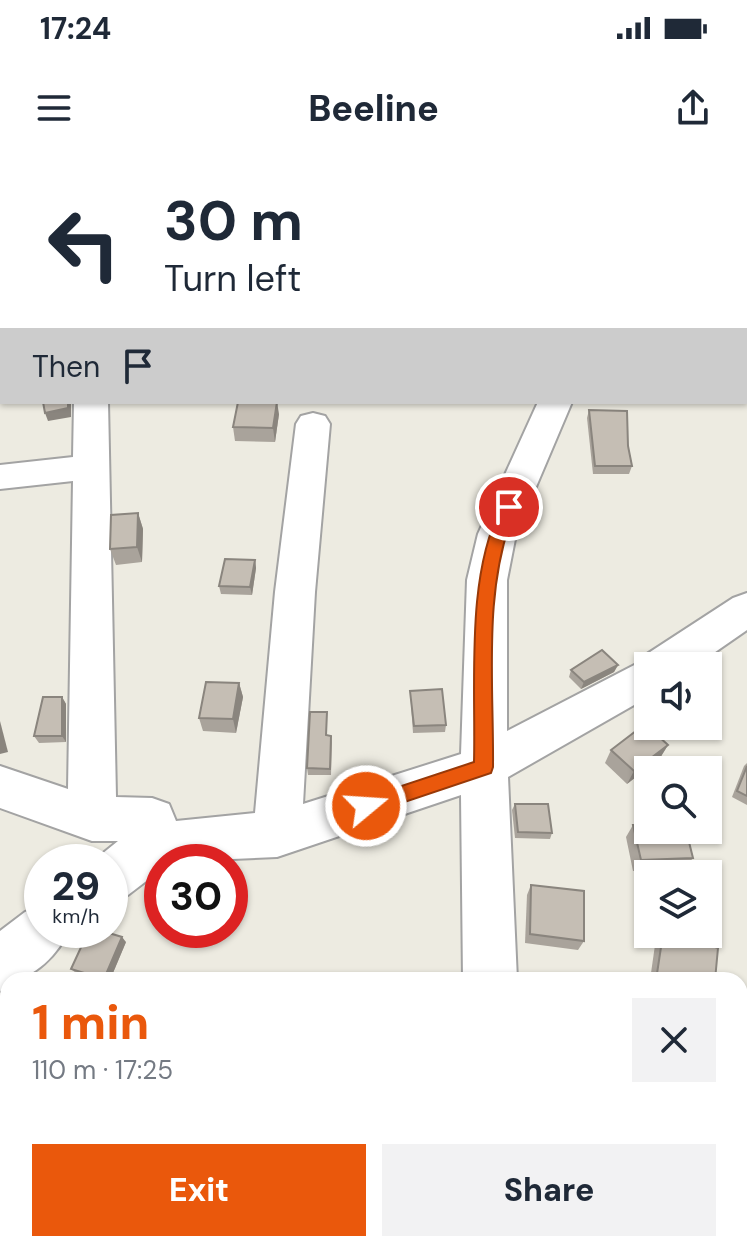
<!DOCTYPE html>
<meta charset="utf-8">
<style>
body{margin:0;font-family:"DM Sans",sans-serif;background:#f2f2f3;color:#1f2937;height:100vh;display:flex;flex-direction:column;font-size:30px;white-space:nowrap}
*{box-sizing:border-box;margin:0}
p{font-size:26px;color:#747a83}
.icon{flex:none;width:44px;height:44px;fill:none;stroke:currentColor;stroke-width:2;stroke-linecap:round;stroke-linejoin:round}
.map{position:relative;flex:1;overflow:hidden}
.details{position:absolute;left:0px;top:812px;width:748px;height:280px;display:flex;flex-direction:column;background:#fff;border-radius:24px 24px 0 0;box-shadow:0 2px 6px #0004}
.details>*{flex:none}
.guide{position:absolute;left:0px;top:0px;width:748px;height:244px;box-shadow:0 2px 6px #0004;background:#fff;color:#1f2937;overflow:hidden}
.buttons{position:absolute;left:634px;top:492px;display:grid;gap:16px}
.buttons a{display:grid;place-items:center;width:88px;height:88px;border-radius:0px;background:#fff;box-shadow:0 2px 6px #0004;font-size:40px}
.speed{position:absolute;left:24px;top:684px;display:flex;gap:16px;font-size:40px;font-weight:700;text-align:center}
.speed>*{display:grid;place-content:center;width:104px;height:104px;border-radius:50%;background:#fff;box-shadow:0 2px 6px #0004;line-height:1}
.speed small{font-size:20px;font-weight:400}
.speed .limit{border:12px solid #d22;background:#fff;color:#111}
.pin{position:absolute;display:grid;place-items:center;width:68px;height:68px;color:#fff;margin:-34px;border:4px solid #fff;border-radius:50%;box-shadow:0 2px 8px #0007}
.me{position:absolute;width:88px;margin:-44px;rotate:72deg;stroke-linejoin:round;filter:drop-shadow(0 0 6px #0008)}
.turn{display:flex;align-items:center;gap:28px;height:168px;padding:0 32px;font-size:36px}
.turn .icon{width:104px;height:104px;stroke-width:2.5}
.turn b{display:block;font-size:56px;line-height:68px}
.then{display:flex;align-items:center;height:76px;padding:0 32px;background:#0003;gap:16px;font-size:30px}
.round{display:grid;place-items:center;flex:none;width:84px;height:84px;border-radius:0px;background:#f2f2f3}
.head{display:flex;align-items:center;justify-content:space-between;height:136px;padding:0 32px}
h1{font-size:48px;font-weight:800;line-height:60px;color:#ea580c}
.button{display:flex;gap:16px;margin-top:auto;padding:16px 32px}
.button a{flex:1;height:92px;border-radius:0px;background:#ea580c;color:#fff;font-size:32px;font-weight:800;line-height:92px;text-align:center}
.button a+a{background:#f2f2f3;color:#1f2937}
.status{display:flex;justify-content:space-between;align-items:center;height:56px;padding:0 40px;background:#fff;direction:ltr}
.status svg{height:22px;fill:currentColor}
header{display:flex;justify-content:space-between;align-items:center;height:104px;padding:0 32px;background:#fff;font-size:36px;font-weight:800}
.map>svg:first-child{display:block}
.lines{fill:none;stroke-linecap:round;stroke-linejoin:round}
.minor-casing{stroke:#a3a3a3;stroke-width:4}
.minor{fill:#fff;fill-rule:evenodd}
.wall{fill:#a9a39b}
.shaded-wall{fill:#8a857e}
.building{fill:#c5beb4;stroke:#8a857e;stroke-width:2}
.route{fill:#ea580c;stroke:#983908;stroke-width:2}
</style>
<div class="status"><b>17:24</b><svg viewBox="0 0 49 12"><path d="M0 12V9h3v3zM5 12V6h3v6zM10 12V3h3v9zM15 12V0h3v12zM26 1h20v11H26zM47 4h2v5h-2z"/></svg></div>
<header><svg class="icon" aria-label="menu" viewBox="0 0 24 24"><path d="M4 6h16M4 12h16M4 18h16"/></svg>Beeline<svg class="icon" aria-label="share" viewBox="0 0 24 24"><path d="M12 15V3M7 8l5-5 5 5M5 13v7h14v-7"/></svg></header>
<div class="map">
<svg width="747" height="1092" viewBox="0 0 747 1092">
<rect width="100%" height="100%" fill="#edebe1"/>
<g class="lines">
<defs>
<g id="minor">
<path d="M78,0H102L103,2H77Z"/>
<path d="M533,0H557L559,2H533Z"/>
<rect x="0" y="29" width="2" height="16"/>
<rect x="746" y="118" width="1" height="19"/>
<rect x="0" y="163" width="2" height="18"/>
<path d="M74,242H108L116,637L152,638L169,644L176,661L255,653L275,432L296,264L301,256L313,253L325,256L330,264L315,432L303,644L461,594L467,420L478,374L538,242H572L516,374L507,420V571L644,500L647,494L733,438L747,433V470L695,506H648V537L508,617L517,820H463L461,635L277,697L162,702V709L128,735L110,742V702H92L118,681H92L0,648V606L68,629L73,321L0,329V305L73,297Z"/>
<path d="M42,745V770H69C59,793 34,820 8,820V827L0,831V771L25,752Z"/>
<path d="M454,1084H516V1092H452Z"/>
</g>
</defs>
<!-- minor casing -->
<use href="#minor" class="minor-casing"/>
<!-- minor -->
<use href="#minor" class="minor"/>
</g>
<!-- wall -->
<g class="wall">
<path d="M589,250L628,286L632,306L629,314H593L587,258Z"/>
<path d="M279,254L275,282L235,281L233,267Z"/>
<path d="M138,353L143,369L142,402L116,405L110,389Z"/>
<path d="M255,400L256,408L252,435L221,434L219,426Z"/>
<path d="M618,505L614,512L581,529L569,517L571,510Z"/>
<path d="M239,523L243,537L236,573L203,571L199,558Z"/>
<path d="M410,531L446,565L445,572L413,573Z"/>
<path d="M62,537L66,544V582L39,583L34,576Z"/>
<path d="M327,552V575L331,576L332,582L331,615H308L307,608Z"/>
<path d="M668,585L660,598L627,624L605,603L611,590Z"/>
<path d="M747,603V645L732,637L744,606Z"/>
<path d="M515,644L552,673L550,679L515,678L512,650Z"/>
<path d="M633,665L693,698L684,709L633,711L626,677Z"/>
<path d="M531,725L584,781L578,790L525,783L527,735Z"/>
<path d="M660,774H675L715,820H650L656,778Z"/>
<path d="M126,782L110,820H98L76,813L71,809Z"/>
<path d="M747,859V880L741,862Z"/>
</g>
<!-- shaded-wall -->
<g class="shaded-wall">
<path d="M68,242H71V257L48,261L45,253Z"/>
<path d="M277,242L279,254L275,282L273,268Z"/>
<path d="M138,353L143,369L142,402L137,387Z"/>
<path d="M255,400L256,408L252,435L250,427Z"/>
<path d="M618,505L614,512L581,529L584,522Z"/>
<path d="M239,523L243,537L236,573L233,559Z"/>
<path d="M62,537L66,544V582L62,576Z"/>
<path d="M0,561L8,592L0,594Z"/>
<path d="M668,585L660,598L627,624L634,611Z"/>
<path d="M122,777L126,782L110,820H105L104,819Z"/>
<path d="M8,907V923L0,920V914Z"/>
</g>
<!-- building -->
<g class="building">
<rect x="0" y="176" width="2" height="33"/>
<path d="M43,242H68V248L45,253Z"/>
<path d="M238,242H277L273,268L233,267Z"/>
<path d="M589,250L627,251L628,286L632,306H595Z"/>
<path d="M138,353L137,387L110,389L111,355Z"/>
<path d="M225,399L255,400L250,427L219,426Z"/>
<path d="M602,490L618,505L584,522L571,510Z"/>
<path d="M206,522L239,523L233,559L199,558Z"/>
<path d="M442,529L446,565L414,566L410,531Z"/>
<path d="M43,537H62V576H34Z"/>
<path d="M310,552H327L326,575L331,576L330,609L307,608Z"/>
<path d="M645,564L668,585L634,611L611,590Z"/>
<path d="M747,606V636L737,631Z"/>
<path d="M515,644H548L552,673L518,672Z"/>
<path d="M633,665H648V670H686L693,698L641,700Z"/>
<path d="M531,725L584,731V781L530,774Z"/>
<path d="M89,770H99L122,777L104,819L71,809Z"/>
<path d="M663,774H675L718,788L715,820H656Z"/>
<path d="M8,855V907L0,914V862Z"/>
</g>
<!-- route -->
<path class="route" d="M509,342L516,347C482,428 494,522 493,607L491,613L366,655L359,652L356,646L359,640L474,602C476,523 465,414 503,344Z"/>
</svg>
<div class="buttons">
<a><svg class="icon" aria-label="sound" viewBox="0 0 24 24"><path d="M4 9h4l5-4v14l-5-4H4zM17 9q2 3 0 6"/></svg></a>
<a><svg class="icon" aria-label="search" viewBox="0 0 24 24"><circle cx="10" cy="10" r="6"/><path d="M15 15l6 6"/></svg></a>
<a><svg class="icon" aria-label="layers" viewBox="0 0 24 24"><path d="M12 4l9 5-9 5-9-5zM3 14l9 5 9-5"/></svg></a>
</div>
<div class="speed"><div>29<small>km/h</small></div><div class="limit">30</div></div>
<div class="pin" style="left:509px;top:347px;background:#d93025"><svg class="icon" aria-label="arrive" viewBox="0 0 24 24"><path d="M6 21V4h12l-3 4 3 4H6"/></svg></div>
<svg class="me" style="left:366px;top:646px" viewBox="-20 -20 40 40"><circle r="17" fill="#ea580c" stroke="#fff" stroke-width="3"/><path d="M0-11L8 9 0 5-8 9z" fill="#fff"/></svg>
<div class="guide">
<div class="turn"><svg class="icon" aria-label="left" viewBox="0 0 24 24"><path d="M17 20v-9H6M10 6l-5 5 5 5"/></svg><div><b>30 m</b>Turn left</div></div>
<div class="then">Then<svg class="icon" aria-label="arrive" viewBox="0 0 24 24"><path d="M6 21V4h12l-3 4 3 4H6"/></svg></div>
</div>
<section class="details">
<div class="head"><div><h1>1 min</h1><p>110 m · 17:25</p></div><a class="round"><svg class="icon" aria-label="close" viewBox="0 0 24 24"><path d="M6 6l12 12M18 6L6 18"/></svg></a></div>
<div class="button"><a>Exit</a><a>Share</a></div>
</section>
</div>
